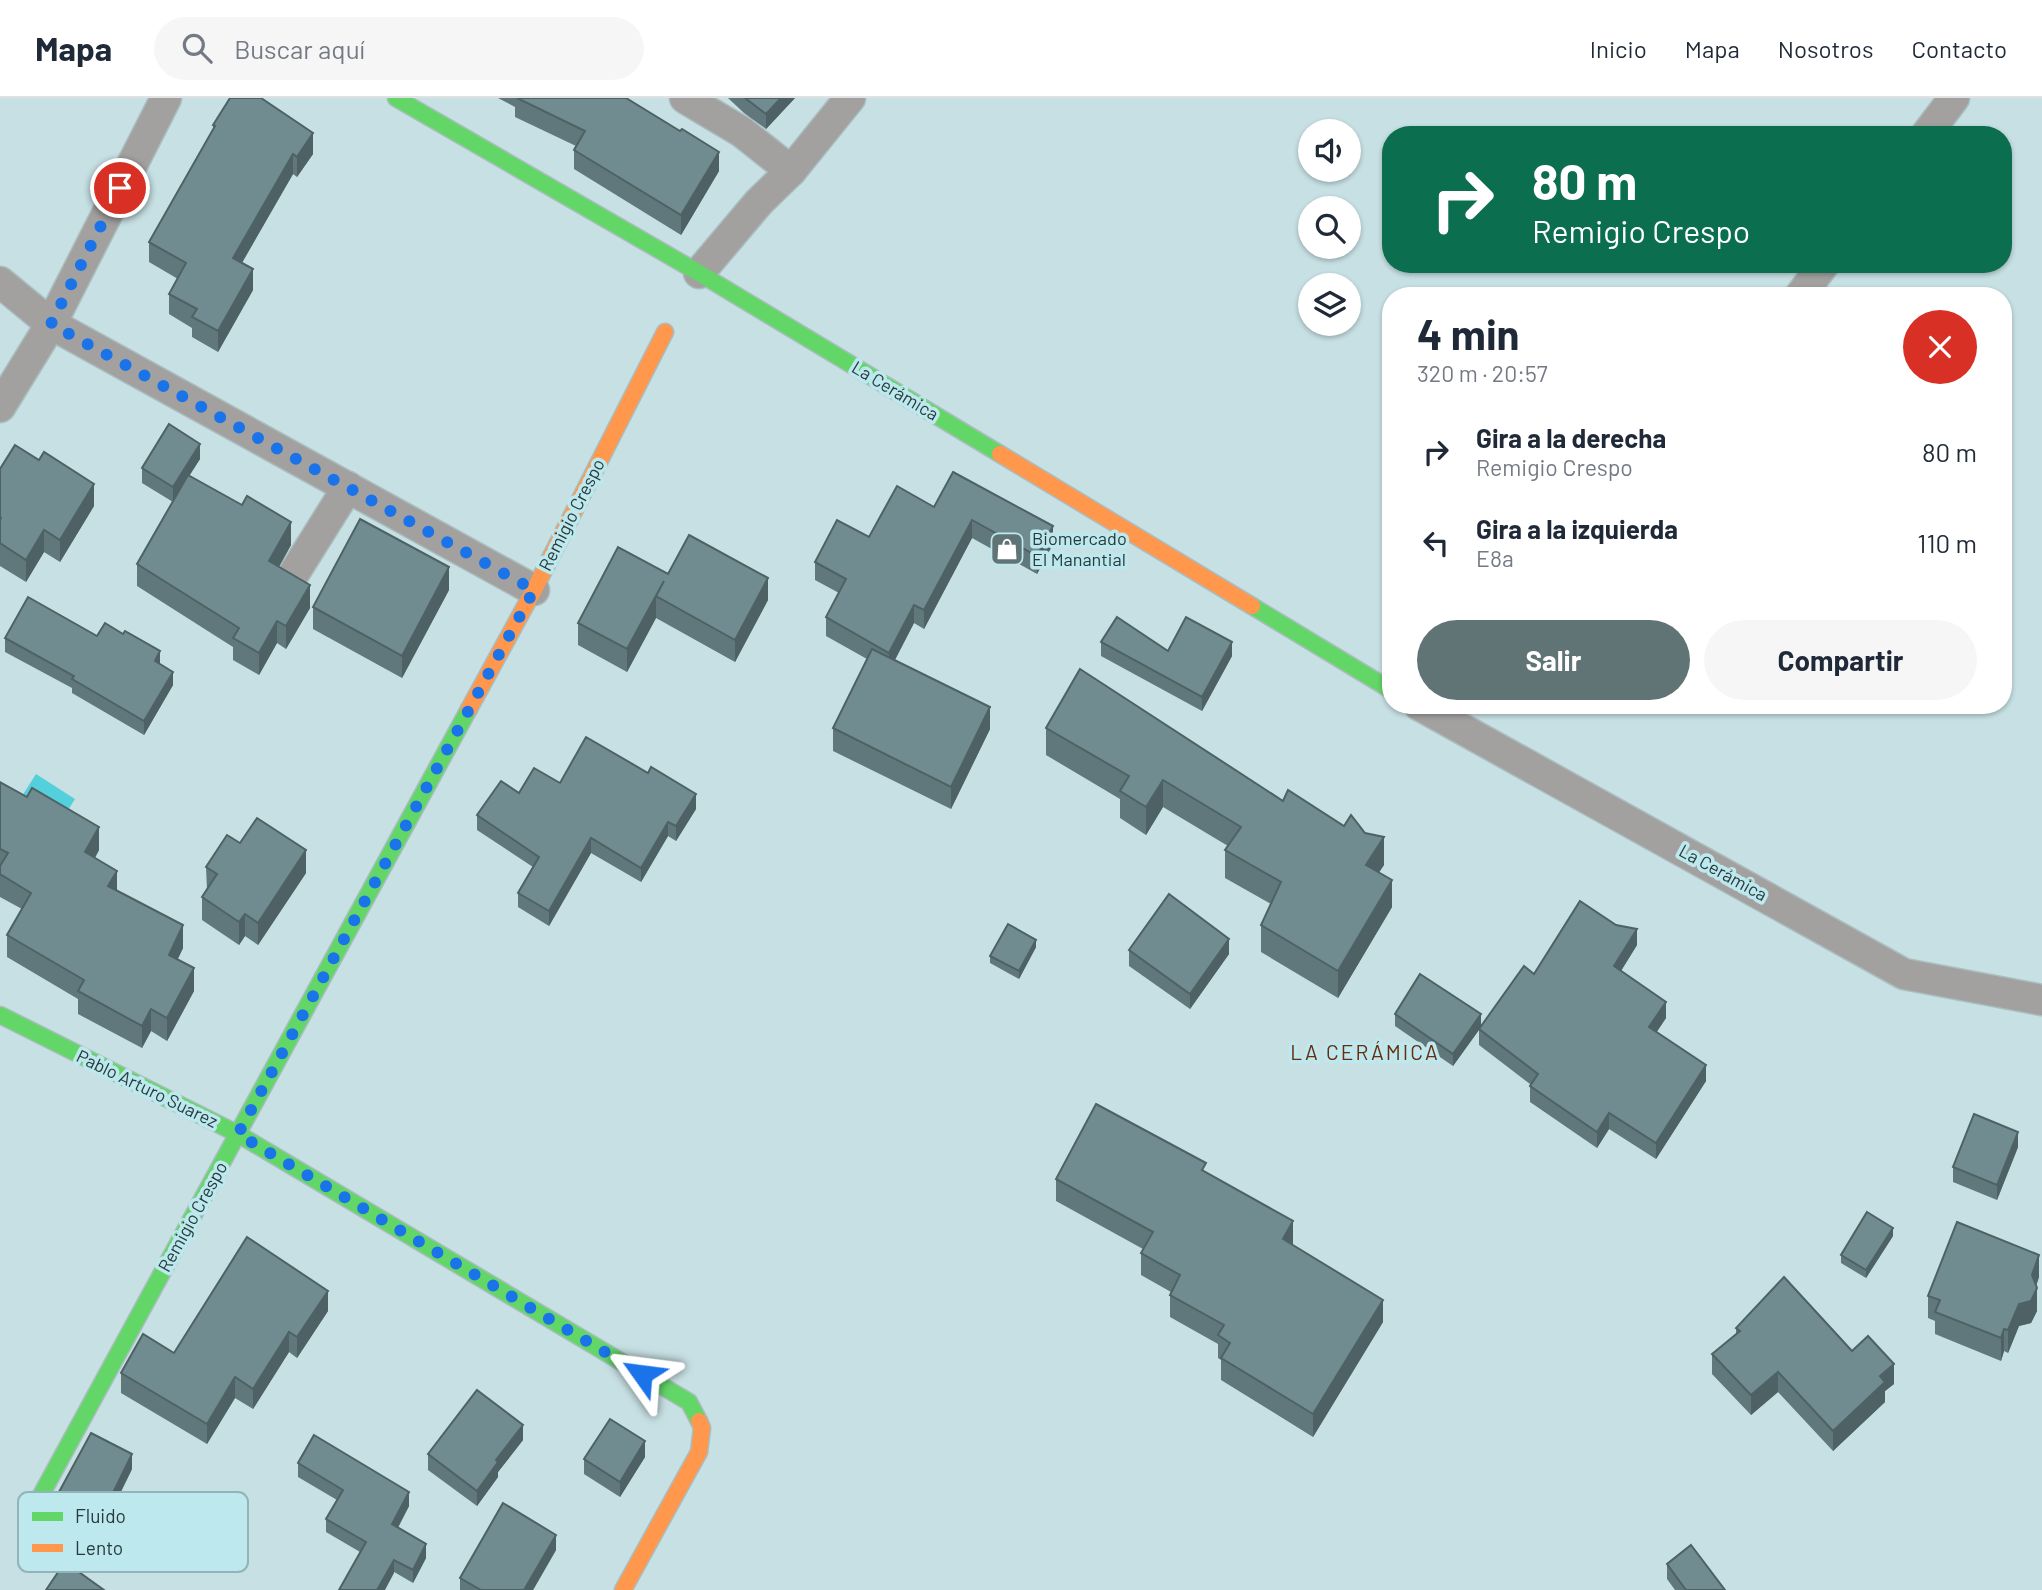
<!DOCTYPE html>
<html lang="es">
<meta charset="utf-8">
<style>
body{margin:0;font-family:Barlow,sans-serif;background:#f6f6f7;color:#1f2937;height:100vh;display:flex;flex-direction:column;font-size:26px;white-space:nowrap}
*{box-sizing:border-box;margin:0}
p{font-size:23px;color:#747a83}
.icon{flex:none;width:38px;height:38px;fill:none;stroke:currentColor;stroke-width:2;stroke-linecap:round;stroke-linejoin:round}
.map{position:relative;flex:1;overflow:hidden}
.drawer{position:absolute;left:1382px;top:189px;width:630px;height:427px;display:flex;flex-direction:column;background:#fff;border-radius:28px;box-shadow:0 2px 5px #0004}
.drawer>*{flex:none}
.hud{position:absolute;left:1382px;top:28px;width:630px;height:147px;border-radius:28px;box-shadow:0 2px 5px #0004;background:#0b6e4f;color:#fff;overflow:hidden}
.buttons{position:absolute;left:1298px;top:21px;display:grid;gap:14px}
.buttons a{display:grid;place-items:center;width:63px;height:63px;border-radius:50%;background:#fff;box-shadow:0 2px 5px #0004;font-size:35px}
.pin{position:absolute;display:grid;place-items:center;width:60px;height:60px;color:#fff;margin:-30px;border:4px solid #fff;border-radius:50%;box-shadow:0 2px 7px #0007}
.me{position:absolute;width:77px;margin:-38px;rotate:301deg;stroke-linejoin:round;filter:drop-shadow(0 0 5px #0008)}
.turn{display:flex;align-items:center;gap:24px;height:147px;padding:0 35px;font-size:32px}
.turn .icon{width:91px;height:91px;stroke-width:2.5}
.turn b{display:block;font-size:49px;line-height:60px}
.round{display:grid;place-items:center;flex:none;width:74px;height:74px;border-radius:37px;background:#f6f6f7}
.summary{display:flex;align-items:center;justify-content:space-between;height:119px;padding:0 35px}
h1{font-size:42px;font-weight:700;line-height:52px}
.button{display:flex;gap:14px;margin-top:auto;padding:14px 35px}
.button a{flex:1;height:80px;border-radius:42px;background:#607476;color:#fff;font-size:28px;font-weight:700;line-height:80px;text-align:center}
.button a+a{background:#f6f6f7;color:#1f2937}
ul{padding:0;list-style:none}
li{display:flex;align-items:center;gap:21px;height:91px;padding:0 35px}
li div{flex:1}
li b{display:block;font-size:26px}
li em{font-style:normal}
header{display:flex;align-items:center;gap:42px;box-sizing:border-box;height:98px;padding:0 35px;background:#fff;border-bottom:2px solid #e0e1e3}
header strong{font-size:33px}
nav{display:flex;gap:38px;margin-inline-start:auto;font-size:24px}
.search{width:490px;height:63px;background:#f6f6f7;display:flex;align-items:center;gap:18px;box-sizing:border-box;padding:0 24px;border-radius:38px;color:#747a83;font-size:26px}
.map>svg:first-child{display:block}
.water{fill:#54d0dd}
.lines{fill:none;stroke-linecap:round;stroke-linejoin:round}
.street-casing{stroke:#aabdbf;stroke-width:33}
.fast-casing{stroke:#aabdbf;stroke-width:19}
.slow-casing{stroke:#aabdbf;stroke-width:19}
.street{stroke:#a2a1a0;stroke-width:30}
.fast{stroke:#63d668;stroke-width:16}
.slow{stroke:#ff974d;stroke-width:16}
.wall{fill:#60787c}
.shaded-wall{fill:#4e6265}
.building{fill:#708c90;stroke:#4e6265;stroke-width:2}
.route{stroke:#1a73e8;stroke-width:12;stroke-dasharray:0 21.6}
.labels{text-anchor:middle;stroke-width:7;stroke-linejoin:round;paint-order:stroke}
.street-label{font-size:18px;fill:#283a3c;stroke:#bce8ee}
.poi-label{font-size:18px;fill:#283a3c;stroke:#bce8ee;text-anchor:start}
.quarter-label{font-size:21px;letter-spacing:2px;fill:#6b2b0c;stroke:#bce8ee}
.key{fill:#bce8ee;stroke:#90b4b9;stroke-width:2}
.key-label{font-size:19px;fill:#283a3c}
</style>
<header>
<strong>Mapa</strong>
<div class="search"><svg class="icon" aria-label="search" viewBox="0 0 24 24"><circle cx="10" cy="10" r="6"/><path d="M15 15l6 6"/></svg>Buscar aquí</div>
<nav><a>Inicio</a><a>Mapa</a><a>Nosotros</a><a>Contacto</a></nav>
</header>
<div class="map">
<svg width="2042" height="1492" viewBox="0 0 2042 1492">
<rect width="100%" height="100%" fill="#c7e0e3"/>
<!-- water -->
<path class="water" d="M36,676L75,701L61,723L22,698Z"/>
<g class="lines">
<defs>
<g id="street">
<path d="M685,0L742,34L791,73"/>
<path d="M1926,37L1954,0"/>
<path d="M699,175L759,104L791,73L850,0"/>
<path d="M0,184L51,226L534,492"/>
<path d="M1800,198L1824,166"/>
<path d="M0,309L51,226L166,0"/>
<path d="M293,477L348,389"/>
<path d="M1419,607L1904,876L2042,902"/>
</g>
<g id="fast">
<path d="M396,0L699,175L1000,356"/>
<path d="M1252,508L1391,592"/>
<path d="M0,917L238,1036L689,1304L699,1323"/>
<path d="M34,1410L469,611"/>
</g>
<g id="slow">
<path d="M1000,356L1252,508"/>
<path d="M469,611L534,492L665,234"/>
<path d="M623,1492L699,1354L702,1330L699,1323"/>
</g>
</defs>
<!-- street casing -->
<use href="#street" class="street-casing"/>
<!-- fast casing -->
<use href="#fast" class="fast-casing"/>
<!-- slow casing -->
<use href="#slow" class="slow-casing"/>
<!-- street -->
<use href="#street" class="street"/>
<!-- fast -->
<use href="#fast" class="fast"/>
<!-- slow -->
<use href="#slow" class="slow"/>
</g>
<!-- wall -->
<g class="wall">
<path d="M498,0H626L719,73L681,137L574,71V52L576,48L515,19V9Z"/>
<path d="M728,0H795L766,31L744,15Z"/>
<path d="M213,27L313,56L297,79L293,76L242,165L253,192L218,254L192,239V230L169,216V196L178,181L149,164V144L213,32Z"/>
<path d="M200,361L189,377L291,447L279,469L310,510L286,551L277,545L259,577L233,562V549L137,488V466L173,404L142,385V370Z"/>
<path d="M0,371L94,408L60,464L44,454L26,484L0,468Z"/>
<path d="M934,409L1053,446L1037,476L972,440L924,531L914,525L895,562L990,631L951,711L833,653V630L867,561L826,538V519L839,495L815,482V464Z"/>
<path d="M668,476L768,502L735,564L656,520L627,574L578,547V525Z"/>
<path d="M449,492L402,580L313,531V509Z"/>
<path d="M97,538L160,566L173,587L144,637L72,595V590L5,554V540Z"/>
<path d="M1101,544L1168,553L1232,558L1202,613L1101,558Z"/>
<path d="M1046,630L1384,767L1379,774L1392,809L1338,900L1261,854V827L1271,806L1225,780V752L1228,748L1163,709L1146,737L1120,720V701L1046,657Z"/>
<path d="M0,684L99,752L95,760L117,792L183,850L177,862L194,893L167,943L151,933L142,950L78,916V901L7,859V837L22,811L0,799Z"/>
<path d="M560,685L696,711L676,743L668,738L641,784L591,755L549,828L518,809V795L533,769L477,732V717L519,695Z"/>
<path d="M240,745L306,775L258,847L245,838L239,847L202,822V799L207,792L206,769Z"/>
<path d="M1637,847L1621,873L1666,920L1656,934L1706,983L1656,1061L1609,1031L1597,1050L1530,1004V986L1479,947V932L1453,968L1395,928V916L1481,928L1534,876Z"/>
<path d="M1036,849L1019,881L990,865V858Z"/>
<path d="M1129,852L1229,856L1190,911L1129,868Z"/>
<path d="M2018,1049L1997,1102L1953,1084V1069Z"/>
<path d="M1206,1074L1293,1145L1292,1147L1383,1224L1313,1339L1221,1282V1262L1218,1260V1246L1170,1219V1197L1171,1194L1141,1177V1155L1143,1151L1056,1103V1081Z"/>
<path d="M1893,1138L1866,1180L1841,1165V1157Z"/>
<path d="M2039,1179L2036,1188L2037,1213L2031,1225L2019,1228L2008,1255L2004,1253L2001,1263L1935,1236V1223L1928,1220V1198Z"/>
<path d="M328,1213L297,1260L289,1254L253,1311L235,1300L207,1346L121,1295V1275L174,1255Z"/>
<path d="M1736,1230L1852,1253L1894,1286L1885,1293V1304L1833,1353L1778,1294L1751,1317L1712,1276V1256L1736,1236Z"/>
<path d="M523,1342L498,1374V1379L477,1408L428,1372V1356Z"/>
<path d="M645,1359L620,1399L584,1376V1361Z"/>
<path d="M298,1365L409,1408L398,1430L426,1460L413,1485L326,1434V1421L337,1402L298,1379Z"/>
<path d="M132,1371L88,1461L39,1436V1421Z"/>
<path d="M556,1452L533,1492H460V1480Z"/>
<path d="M1667,1466L1725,1492H1675L1667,1481Z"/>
</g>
<!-- shaded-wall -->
<g class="shaded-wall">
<path d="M781,0H795L766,31V16Z"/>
<path d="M313,35V56L297,79V59Z"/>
<path d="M719,54V73L681,137V117Z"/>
<path d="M293,56V76L233,180V160Z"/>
<path d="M253,171V192L218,254V233Z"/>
<path d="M200,346V361L173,404V389Z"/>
<path d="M94,386V408L60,464V442Z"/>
<path d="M972,422V440L924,531V512Z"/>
<path d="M291,424V447L269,486V463Z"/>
<path d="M1053,428V446L1037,476V458Z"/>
<path d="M44,432V454L26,484V462Z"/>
<path d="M449,469V492L402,580V558Z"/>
<path d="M768,480V502L735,564V542Z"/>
<path d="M310,487V510L286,551V528Z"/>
<path d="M656,498V520L627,574V551Z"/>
<path d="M914,507V525L889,573V555Z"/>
<path d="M277,523V545L259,577V555Z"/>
<path d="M1232,544V558L1202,613V599Z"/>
<path d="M160,553V567L155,563Z"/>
<path d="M173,574V587L144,637V623Z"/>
<path d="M990,609V631L951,711V689Z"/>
<path d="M1163,682V709L1146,737V709Z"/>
<path d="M696,696V711L676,743V728Z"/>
<path d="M668,724V738L641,784V770Z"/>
<path d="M99,729V752L85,777V754Z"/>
<path d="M1384,739V767L1366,794V767Z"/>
<path d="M591,740V755L549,828V813Z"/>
<path d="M306,752V775L258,847V825Z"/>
<path d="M117,773V795L108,788Z"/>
<path d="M1392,782V809L1338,900V873Z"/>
<path d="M245,816V838L239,847V824Z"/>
<path d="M183,827V850L169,880V857Z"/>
<path d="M1637,831V847L1614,884V868Z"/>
<path d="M1229,841V856L1190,911V896Z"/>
<path d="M1036,842V849L1019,881V873Z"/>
<path d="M194,870V893L167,943V920Z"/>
<path d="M1666,904V920L1649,946V929Z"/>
<path d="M151,911V933L142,950V928Z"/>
<path d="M1481,916V929L1453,968V956Z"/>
<path d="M1706,967V983L1656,1061V1045Z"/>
<path d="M1609,1015V1031L1597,1050V1034Z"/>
<path d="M2018,1034V1049L1997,1102V1087Z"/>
<path d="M1293,1123V1145L1283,1164V1141Z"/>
<path d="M1893,1130V1138L1866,1180V1172Z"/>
<path d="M2039,1157V1179L2032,1200V1177Z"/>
<path d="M2037,1190V1213L2031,1225L2019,1228L2008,1255V1232L2019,1206Z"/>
<path d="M328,1193V1213L297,1260V1239Z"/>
<path d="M1383,1202V1224L1313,1339V1316Z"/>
<path d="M2004,1231V1253L2001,1263V1240Z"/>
<path d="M289,1234V1254L253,1311V1291Z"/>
<path d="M1894,1266V1286L1885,1293V1304L1833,1353V1333L1880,1278Z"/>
<path d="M1778,1274V1294L1751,1317V1297Z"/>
<path d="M235,1279V1300L207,1346V1326Z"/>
<path d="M523,1327V1342L498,1374V1379L477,1408V1393L496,1362Z"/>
<path d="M645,1343V1359L620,1399V1384Z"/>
<path d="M132,1356V1371L88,1461V1446Z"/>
<path d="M409,1394V1408L392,1440V1426Z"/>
<path d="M556,1437V1452L533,1492H524Z"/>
<path d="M426,1446V1460L413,1485V1472Z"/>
<path d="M394,1462V1475L385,1492H377Z"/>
</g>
<!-- building -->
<g class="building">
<path d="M230,0H261L313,35L297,59L293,56L233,160L253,171L218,233L192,219L197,211L169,196L186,165L149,144L215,28L213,27Z"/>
<path d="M517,0H626L680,33L682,31L719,54L681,117L574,52L585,33Z"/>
<path d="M745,0H781L766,16Z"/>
<path d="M169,326L200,346L173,389L142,370Z"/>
<path d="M15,347L39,362L44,354L94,386L60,442L44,432L26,462L0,445V422L1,420L0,419V371Z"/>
<path d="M953,374L1053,428L1037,458L972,422L924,512L914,507L889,555L826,519L846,481L815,464L837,422L869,439L897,388L934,409Z"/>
<path d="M188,377L242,407L247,398L291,424L269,463L310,487L286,528L277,523L259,555L233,540L239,530L137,466Z"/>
<path d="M360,421L449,469L402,558L313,509Z"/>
<path d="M689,437L768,480L735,542L656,498L664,483L627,551L578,525L618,449L668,476Z"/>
<path d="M28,499L97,538L105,525L123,536L125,533L160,553L155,563L173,574L144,623L72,581L74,578L5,540Z"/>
<path d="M1117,519L1168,553L1186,519L1232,544L1202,599L1101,544Z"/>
<path d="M872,551L990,609L951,689L833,630Z"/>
<path d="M1080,571L1283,703L1288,692L1344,728L1351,717L1365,735L1384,739L1366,767L1392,782L1338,873L1261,827L1281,784L1225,752L1241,729L1163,682L1146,709L1120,693L1129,678L1046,630Z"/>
<path d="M586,639L648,675L651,669L696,696L676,728L668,724L641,770L591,740L549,813L518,795L539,759L477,717L501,683L519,695L534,670L560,685Z"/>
<path d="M0,684L27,699L32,690L99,729L85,754L117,773L108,788L183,827L169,857L194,870L167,920L151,911L142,928L78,893L84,882L7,837L31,795L0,776V768L8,755L0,751Z"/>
<path d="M257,720L306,752L258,825L245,816L239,824L202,799L217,776L206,769L227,737L240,745Z"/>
<path d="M1169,796L1229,841L1190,896L1129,852Z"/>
<path d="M1580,803L1616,827L1637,831L1614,868L1666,904L1649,929L1706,967L1656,1045L1609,1015L1597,1034L1530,988L1538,976L1479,931L1524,868L1534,876Z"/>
<path d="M1008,826L1036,842L1019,873L990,858Z"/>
<path d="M1420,876L1481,916L1453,956L1395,916Z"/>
<path d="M1096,1006L1206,1065L1202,1072L1293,1123L1283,1141L1383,1202L1313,1316L1221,1260L1230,1245L1218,1237L1224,1227L1170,1197L1180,1177L1141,1155L1153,1134L1056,1081Z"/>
<path d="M1974,1016L2018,1034L1997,1087L1953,1069Z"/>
<path d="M1867,1114L1893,1130L1866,1172L1841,1157Z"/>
<path d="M1957,1124L2039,1157L2032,1177L2037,1190L2031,1203L2019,1206L2008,1232L2004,1231L2001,1240L1935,1214L1940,1202L1928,1198Z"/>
<path d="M247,1139L328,1193L297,1239L289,1234L253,1291L235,1279L207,1326L121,1275L143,1236L174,1255Z"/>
<path d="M1784,1179L1852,1253L1868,1238L1894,1266L1880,1278L1885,1284L1833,1333L1778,1274L1751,1297L1712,1256L1740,1233L1736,1230Z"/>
<path d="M477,1292L523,1327L496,1362L498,1364L477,1393L428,1356Z"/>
<path d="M610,1321L645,1343L620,1384L584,1361Z"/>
<path d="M91,1335L132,1356L88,1446L39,1421L42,1414L53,1405Z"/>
<path d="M314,1337L409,1394L392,1426L426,1446L413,1472L394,1462L377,1492H339L366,1444L326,1421L343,1392L298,1365Z"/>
<path d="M503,1405L556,1437L524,1492H481L460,1480Z"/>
<path d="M1691,1447L1725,1492H1686L1667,1466Z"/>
<path d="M65,1464L104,1492H46Z"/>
</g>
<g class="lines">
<!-- route -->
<path class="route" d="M120,90L51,226L534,492L238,1036L642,1276"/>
</g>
<!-- icons -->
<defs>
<symbol id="shop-square" viewBox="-11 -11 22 22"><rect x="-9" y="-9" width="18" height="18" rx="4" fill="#607476" stroke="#bce8ee"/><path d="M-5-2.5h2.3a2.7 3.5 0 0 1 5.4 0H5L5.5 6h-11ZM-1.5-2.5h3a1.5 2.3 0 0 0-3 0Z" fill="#fff"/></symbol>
</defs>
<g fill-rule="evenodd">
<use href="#shop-square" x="988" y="432" width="38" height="38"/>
</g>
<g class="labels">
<!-- street labels -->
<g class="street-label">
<text transform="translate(895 293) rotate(31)" y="6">La Cerámica</text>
<text transform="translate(572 417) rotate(-63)" y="6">Remigio Crespo</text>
<text transform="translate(1723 775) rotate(29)" y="6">La Cerámica</text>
<text transform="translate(147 991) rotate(26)" y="6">Pablo Arturo Suarez</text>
<text transform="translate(193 1119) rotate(-61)" y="6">Remigio Crespo</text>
</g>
<!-- poi labels -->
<g class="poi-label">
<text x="1032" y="447">Biomercado<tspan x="1032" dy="21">El Manantial</tspan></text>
</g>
<!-- quarter labels -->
<g class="quarter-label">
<text x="1365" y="962">LA CERÁMICA</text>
</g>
</g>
<!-- legend -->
<rect x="18" y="1394" width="230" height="80" rx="10" class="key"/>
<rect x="32" y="1414" width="31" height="9" fill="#63d668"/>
<rect x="32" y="1446" width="31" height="8" fill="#ff974d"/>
<g class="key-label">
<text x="75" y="1425">Fluido</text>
<text x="75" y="1457">Lento</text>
</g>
</svg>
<div class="buttons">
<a><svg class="icon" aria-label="sound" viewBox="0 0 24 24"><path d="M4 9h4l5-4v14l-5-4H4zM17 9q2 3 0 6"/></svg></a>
<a><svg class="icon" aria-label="search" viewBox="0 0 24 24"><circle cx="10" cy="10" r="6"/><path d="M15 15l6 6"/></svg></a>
<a><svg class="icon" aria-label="layers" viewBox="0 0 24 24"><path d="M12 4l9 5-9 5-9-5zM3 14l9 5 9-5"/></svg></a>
</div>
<div class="pin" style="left:120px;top:90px;background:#d93025"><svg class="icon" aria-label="arrive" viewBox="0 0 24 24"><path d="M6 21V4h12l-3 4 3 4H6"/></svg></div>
<svg class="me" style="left:642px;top:1276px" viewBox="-20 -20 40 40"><path d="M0-17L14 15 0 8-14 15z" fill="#1a73e8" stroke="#fff" stroke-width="4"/></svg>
<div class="hud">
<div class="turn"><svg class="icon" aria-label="right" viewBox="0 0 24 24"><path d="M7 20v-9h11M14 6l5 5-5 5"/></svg><div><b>80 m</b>Remigio Crespo</div></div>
</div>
<section class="drawer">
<div class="summary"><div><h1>4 min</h1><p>320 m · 20:57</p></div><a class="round" style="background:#d93025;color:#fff"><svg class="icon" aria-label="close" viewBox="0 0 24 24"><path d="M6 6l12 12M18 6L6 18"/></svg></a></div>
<ul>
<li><svg class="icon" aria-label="right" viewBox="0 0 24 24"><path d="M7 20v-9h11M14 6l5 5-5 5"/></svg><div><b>Gira a la derecha</b><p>Remigio Crespo</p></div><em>80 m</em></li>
<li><svg class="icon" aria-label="left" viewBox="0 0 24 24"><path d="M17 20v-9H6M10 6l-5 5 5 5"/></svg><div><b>Gira a la izquierda</b><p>E8a</p></div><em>110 m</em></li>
</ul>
<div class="button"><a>Salir</a><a>Compartir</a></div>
</section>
</div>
